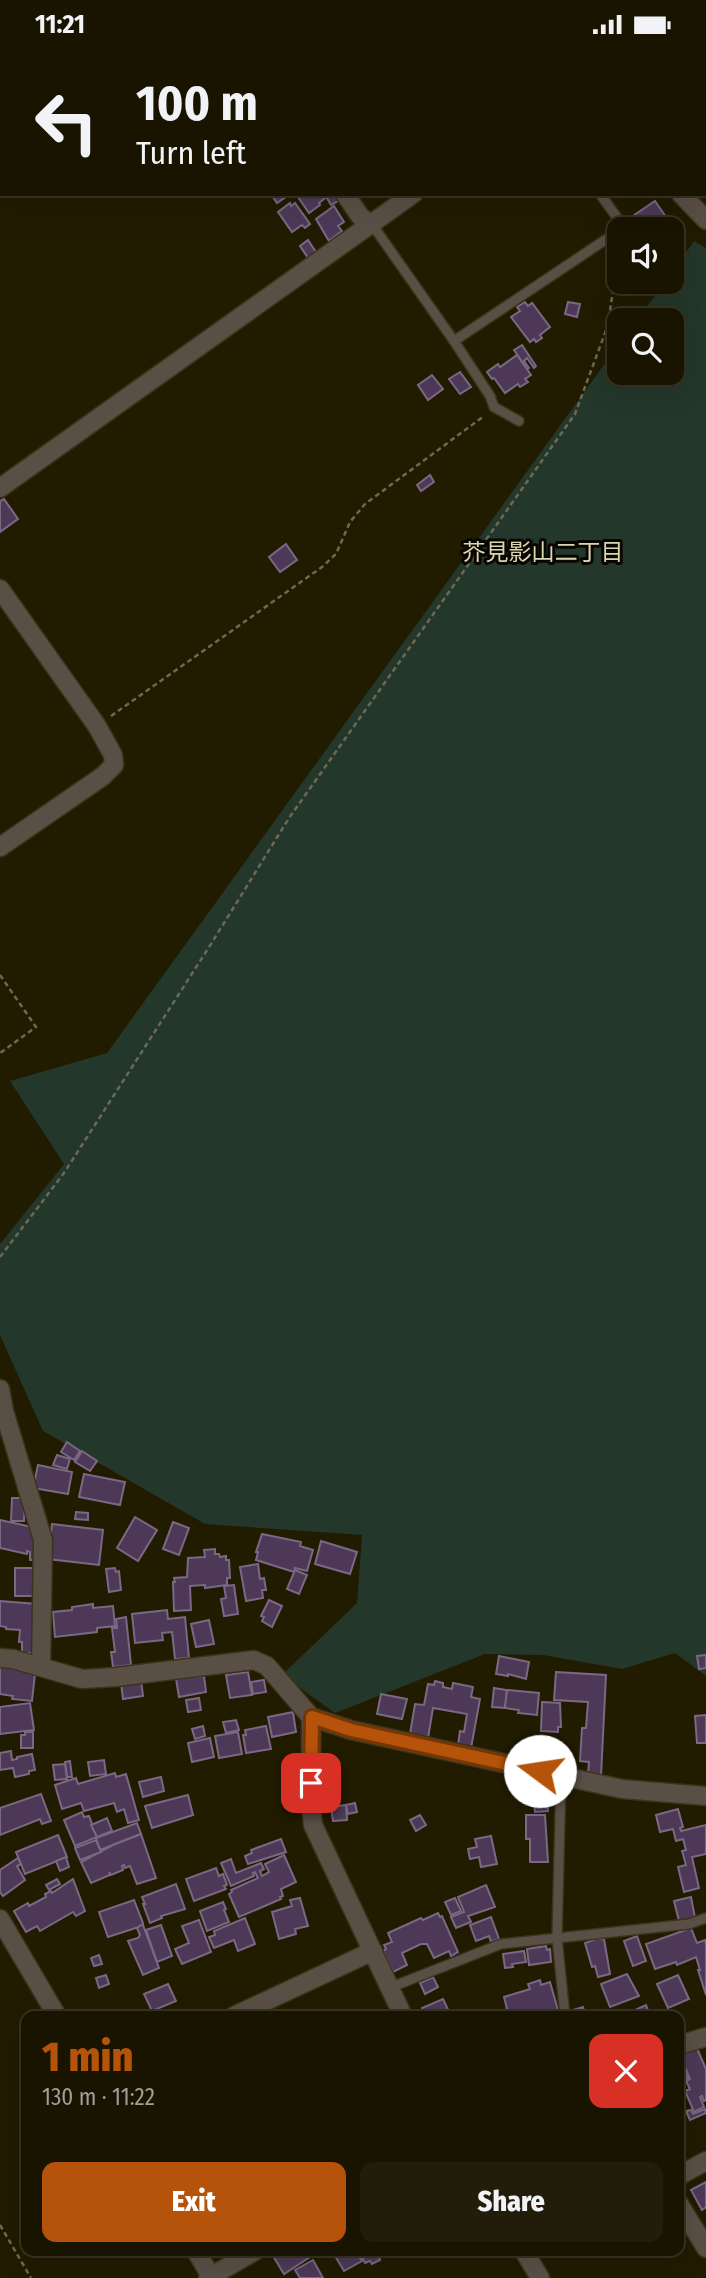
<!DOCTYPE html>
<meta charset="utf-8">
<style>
body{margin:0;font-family:"Fira Sans Condensed","Noto Sans JP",sans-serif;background:#221d0a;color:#f1f3f6;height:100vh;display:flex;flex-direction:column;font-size:26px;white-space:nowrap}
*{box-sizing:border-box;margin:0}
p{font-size:23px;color:#9f9e99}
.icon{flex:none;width:38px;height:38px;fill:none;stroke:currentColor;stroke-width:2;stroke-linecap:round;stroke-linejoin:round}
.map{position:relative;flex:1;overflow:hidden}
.side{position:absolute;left:21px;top:1962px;width:663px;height:245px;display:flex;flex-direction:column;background:#191400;border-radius:14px;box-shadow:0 7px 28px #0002,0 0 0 2px #373322}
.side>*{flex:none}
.banner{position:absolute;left:0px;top:0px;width:707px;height:147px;box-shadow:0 7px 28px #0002,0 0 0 2px #373322;background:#191400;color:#f1f3f6;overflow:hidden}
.fabs{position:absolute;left:607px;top:168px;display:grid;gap:14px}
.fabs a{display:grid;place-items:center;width:77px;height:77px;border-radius:14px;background:#191400;box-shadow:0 7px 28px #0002,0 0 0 2px #373322;font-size:35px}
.pin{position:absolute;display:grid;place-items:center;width:60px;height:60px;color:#fff;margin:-30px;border-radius:14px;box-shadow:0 4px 10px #0006}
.me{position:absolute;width:77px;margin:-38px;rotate:284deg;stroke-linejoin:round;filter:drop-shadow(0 0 5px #0008)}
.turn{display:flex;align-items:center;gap:24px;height:147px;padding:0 21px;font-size:32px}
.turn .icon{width:91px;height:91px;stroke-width:2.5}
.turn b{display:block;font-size:49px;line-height:60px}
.round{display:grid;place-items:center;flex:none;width:74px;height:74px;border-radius:14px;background:#221d0a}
.head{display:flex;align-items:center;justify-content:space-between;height:119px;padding:0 21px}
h1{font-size:42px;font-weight:800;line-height:52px;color:#b45309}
.primary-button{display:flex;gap:14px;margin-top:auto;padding:14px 21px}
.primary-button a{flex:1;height:80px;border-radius:14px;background:#b45309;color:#fff;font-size:28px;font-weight:800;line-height:80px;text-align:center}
.primary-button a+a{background:#221d0a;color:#f1f3f6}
.status{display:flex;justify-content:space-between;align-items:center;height:49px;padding:0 35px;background:#191400;direction:ltr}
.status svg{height:19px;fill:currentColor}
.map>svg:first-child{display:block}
.green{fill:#24372b}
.building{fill:#4d3957;stroke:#7a6884;stroke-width:2}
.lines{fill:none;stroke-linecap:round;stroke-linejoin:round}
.service-casing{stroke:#39341a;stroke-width:12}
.minor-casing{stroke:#39341a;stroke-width:21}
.path{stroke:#6e6951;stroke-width:2.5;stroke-dasharray:5 3.5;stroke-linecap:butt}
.service{stroke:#5a4f45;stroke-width:9}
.minor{stroke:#5a4f45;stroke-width:18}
.route-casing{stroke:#753606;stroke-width:18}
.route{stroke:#b45309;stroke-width:12}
.labels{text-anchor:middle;stroke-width:6;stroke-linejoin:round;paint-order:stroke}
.neighbourhood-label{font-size:23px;fill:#dbd5b0;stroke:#080600}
</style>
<div class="status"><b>11:21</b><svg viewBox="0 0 49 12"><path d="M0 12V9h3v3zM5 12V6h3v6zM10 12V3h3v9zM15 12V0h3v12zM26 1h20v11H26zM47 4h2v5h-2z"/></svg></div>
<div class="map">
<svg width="706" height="2229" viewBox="0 0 706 2229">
<rect width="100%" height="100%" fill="#211b00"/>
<!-- green -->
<path class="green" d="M694,192L706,199V1627L675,1604L622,1620L543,1606L485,1605L335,1664L282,1626L357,1554L362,1486L205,1475L43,1382L0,1286V1195L64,1115L10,1032L107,1004L619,295L620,324H672V271H637L665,233H672V223Z"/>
<!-- building -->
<g class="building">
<path d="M271,145H290L277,154Z"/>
<path d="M302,145H322L325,149L319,154L320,156L309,164L298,148Z"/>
<path d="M332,145H336L340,151L331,156L327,149Z"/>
<path d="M655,152L668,171L654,180H638L630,169Z"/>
<path d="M290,154L291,157L295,154L310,175L305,179L302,176L292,183L278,163Z"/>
<path d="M334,157L344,173L338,177L342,182L329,192L316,170Z"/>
<path d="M308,191L316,203L308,209L300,197Z"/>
<path d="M525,253L528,257L532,254L550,278L540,286L542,289L536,293L534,290L530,293L511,268L520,262L517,258Z"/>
<path d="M568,253L580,255L577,268L565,265Z"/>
<path d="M522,296L536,317L534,319L527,309L524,312L529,319L527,320L514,301Z"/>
<path d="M517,306L531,326L525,330L528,333L520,338L518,335L505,344L494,329L492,330L487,323L498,315L500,318Z"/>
<path d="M460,323L471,338L460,345L449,330Z"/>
<path d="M432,326L443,340L428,351L418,336Z"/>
<path d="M430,426L434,433L421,442L417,436Z"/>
<path d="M4,450L18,470L0,483V452Z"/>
<path d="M286,495L297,511L280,523L269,508Z"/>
<path d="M67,1393L80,1402L74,1411L61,1403Z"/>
<path d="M82,1402L97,1412L90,1422L75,1413Z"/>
<path d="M57,1406L70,1410L67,1420L53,1416Z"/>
<path d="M38,1416L72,1423L68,1445L33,1439Z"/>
<path d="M84,1425L125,1433L120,1456L79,1448Z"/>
<path d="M12,1449H25L24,1472H11Z"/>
<path d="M76,1463L88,1464V1471L75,1470Z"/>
<path d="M135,1468L157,1481L138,1512L117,1499Z"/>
<path d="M0,1471L32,1478L31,1482L35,1483L34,1495H37V1511H30V1503L27,1502V1505L0,1499Z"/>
<path d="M173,1473L189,1479L179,1506L163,1500Z"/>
<path d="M52,1475L103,1481L99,1516L48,1510Z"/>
<path d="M262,1485L301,1493L300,1497L313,1501L307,1522L295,1519L294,1523L256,1511L258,1503H256Z"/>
<path d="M321,1492L357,1503L350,1525L315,1515Z"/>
<path d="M215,1500V1505H219L220,1508L226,1507V1511H229L230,1529H227V1536L205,1539V1536L190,1537L191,1561L174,1562L173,1533H175L174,1529L187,1528L188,1509L205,1508L204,1501Z"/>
<path d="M258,1515L260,1530L264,1529L266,1541H262L263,1549L246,1552L240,1518Z"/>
<path d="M15,1519H36L35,1547H15Z"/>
<path d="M115,1519L116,1523L119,1522L121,1541L109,1543L106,1520Z"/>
<path d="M295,1521L307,1526L299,1545L287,1540Z"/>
<path d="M234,1536L238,1565L224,1567L221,1550L226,1549L224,1537Z"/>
<path d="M269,1551L282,1557L272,1578L262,1572L264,1568L261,1567Z"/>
<path d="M0,1552L37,1555L36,1604H22V1593H19L20,1581L6,1580V1578L0,1577Z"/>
<path d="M93,1555V1559L113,1557L115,1577L97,1579V1583L55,1588L53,1563L72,1561V1558Z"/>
<path d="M167,1561L168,1570L185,1568L189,1609L175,1610L172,1583L162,1584L163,1591L135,1594L132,1565Z"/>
<path d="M126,1568L131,1616L113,1618L111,1603H115L112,1579H117L116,1570Z"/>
<path d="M209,1571L214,1595L196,1598L191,1575Z"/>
<path d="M706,1606V1619L699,1620L697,1607Z"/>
<path d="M499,1607L529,1613L526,1630L508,1625V1627L496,1625Z"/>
<path d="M0,1615L32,1619L31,1625H35L32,1652L12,1650L13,1647L0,1645Z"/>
<path d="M248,1623L252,1646L230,1649L226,1626Z"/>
<path d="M556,1623L606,1626L601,1727L588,1726L589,1713L580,1712L582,1679H586L588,1653L554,1651Z"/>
<path d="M204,1627L206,1643L179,1648L176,1630Z"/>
<path d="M141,1631L143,1647L123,1650L121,1634Z"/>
<path d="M264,1631L266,1643L253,1645L251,1633Z"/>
<path d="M435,1632L443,1634V1638L452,1640L453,1634L473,1638L471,1648L480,1650L471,1699L458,1696L460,1682L464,1683L467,1665L433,1659L428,1689L410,1685L415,1655L424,1656L428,1635L434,1636Z"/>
<path d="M494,1639L507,1641L505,1659L492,1658Z"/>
<path d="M507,1641L539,1644L537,1666L518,1664L519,1661L505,1659Z"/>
<path d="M381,1645L407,1650L402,1670L377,1665Z"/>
<path d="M199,1649L201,1661L188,1663L186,1651Z"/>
<path d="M542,1653L560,1654L561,1678H558V1683L541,1682Z"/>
<path d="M30,1654L34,1681L0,1685V1658Z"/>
<path d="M293,1663L296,1683L272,1688L268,1668Z"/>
<path d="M706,1666V1694H697L695,1667Z"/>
<path d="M236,1671L239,1681L226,1684L223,1673Z"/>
<path d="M203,1677L205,1687L195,1690L192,1680Z"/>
<path d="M266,1677L271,1700L246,1704L243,1686H246L245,1681Z"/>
<path d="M25,1683H33V1699H21V1686H25Z"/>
<path d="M238,1683L242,1705L219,1709L215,1687Z"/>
<path d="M210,1689L214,1708L192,1713L188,1694Z"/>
<path d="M11,1702L12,1711L17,1710V1708L32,1705L35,1721L29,1722V1725L15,1728L13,1719L0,1721V1704Z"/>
<path d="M104,1711L106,1725L90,1727L88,1713Z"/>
<path d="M70,1712L72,1728H67L65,1713Z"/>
<path d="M65,1715L67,1730L55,1731L53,1716Z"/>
<path d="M115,1724L116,1728L126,1725L139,1771L128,1774L124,1760L117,1763L114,1754L84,1762L81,1754L62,1760L55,1736L76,1729L78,1735Z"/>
<path d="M161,1728L164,1742L143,1748L139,1733Z"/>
<path d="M546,1740L548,1762L535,1763L533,1742Z"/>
<path d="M41,1745L51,1772L42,1775L40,1770L0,1786V1759Z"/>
<path d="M188,1746L193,1766L152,1779L145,1757Z"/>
<path d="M355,1754L357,1763L348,1765L346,1756Z"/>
<path d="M346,1756L347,1771L333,1772L331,1758Z"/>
<path d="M678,1760L683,1778L680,1779L681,1782L706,1776V1805L692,1808L699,1839L684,1843L678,1818L686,1816L682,1802L686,1801L683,1790L676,1792L673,1780L660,1783L656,1766Z"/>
<path d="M82,1763L84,1768L89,1767L97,1788L75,1797L64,1771Z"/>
<path d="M420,1766L426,1776L416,1782L410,1771Z"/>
<path d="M526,1766H545L548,1813H530V1790H526Z"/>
<path d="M107,1769L112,1782L97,1788L91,1776Z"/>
<path d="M137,1774L141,1785L100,1801L96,1789Z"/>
<path d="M141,1785L156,1829L137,1835L130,1817L125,1819L124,1816L122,1817L123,1821L111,1826L109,1823L110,1826L91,1834L81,1813L113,1796Z"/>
<path d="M58,1786L67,1808L25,1825L16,1803Z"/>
<path d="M491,1787L497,1815L481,1818L479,1808L470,1810L468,1800L477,1798L475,1790Z"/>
<path d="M281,1790L286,1803L248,1815L245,1807L252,1804L251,1801Z"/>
<path d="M96,1791L101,1803L80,1811L75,1799Z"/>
<path d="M284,1806L296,1833L281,1840L283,1847L280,1848L281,1850L239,1868L229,1845L232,1843L231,1841L258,1829L255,1823L253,1824L254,1827L231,1837L221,1814L231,1810L236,1824L261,1814L264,1820L260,1822L262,1827L269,1823L265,1815Z"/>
<path d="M66,1808L69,1818L60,1822L56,1812Z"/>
<path d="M18,1809L21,1815L17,1817L25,1831L3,1847L0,1843V1821Z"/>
<path d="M216,1819L219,1827L223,1825L227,1836L224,1837L226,1840L194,1852L186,1830Z"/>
<path d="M57,1830L60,1835L49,1841L46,1836Z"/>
<path d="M73,1830L85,1862L76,1867L73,1863L40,1882L37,1877L26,1883L14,1862L28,1854L29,1857L46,1848L45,1845L51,1842L52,1844Z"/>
<path d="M176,1835L185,1860L161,1867L162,1869L150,1874L143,1855H145L142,1848Z"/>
<path d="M486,1836L495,1858L468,1867L471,1873L456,1879L451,1868L464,1863L458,1848Z"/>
<path d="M691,1848L695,1869L679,1872L674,1852Z"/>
<path d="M300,1849L308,1877L295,1880L296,1885L279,1890L272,1863L292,1857L290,1851Z"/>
<path d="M455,1849L461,1862L451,1866L445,1853Z"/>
<path d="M134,1851L143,1874L142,1877L108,1888L99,1863Z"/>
<path d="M223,1853L226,1860L224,1861L229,1873L207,1882L200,1862Z"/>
<path d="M438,1864L440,1868L442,1867L458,1903L451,1907L449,1902L434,1909L427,1895H421L402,1904L407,1916L393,1923L383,1902L386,1900L384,1896L392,1893L388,1884L421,1869L423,1871Z"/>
<path d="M491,1868L499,1890L491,1893L489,1887L476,1892L470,1876Z"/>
<path d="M245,1869L255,1895L238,1902L234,1891L214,1899L209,1888L215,1886L214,1882Z"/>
<path d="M199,1871L211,1903L182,1915L175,1900L189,1894L182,1877Z"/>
<path d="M141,1876H143L159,1919L143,1926L128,1892L138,1889L140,1886L137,1879Z"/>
<path d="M161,1876L172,1907L157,1913L146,1881Z"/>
<path d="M691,1879L697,1894L705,1891L706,1895V1946L698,1921H700L696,1908L677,1916L676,1913L655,1920L646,1895Z"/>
<path d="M637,1887L646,1912L633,1917L624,1892Z"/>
<path d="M596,1890H604L610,1925L598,1928L595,1917L592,1918L585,1894Z"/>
<path d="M546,1897L547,1901L550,1900L551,1913L529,1916L527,1900Z"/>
<path d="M524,1902L526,1913L512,1915L513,1918L505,1919L503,1905Z"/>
<path d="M99,1906L102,1915L94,1917L91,1909Z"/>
<path d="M627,1925L639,1947L610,1958L601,1935Z"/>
<path d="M106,1926L109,1935L99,1939L96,1929Z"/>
<path d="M678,1926L689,1950L668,1959L657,1935Z"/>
<path d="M433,1928L438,1938L425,1945L420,1934Z"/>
<path d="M540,1931L541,1936L550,1933L558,1961L538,1967H506L505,1961L507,1960L504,1948L530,1940L528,1935Z"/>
<path d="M168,1935L176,1952L152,1962L144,1945Z"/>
<path d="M443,1950L451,1967H414L423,1962L422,1959Z"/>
<path d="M646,1956L650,1967H627L626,1965Z"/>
<path d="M583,1958L585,1966L571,1967L570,1962Z"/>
<path d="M696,1997L706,2020V2051L704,2052L702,2047L700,2048L704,2058L694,2063L685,2042L690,2040L686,2032L690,2030L679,2004Z"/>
<path d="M679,2014L688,2029L679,2034Z"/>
<path d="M705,2060L706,2064L690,2071L686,2062L691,2061L693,2065Z"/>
<path d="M706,2133V2158L702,2161L691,2141Z"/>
<path d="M270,2202H306L310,2208L284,2225Z"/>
<path d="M332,2202H355L362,2212L344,2222Z"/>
<path d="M359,2202H378L380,2211L372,2215L370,2212L365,2214Z"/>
<path d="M313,2211L323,2229H300L295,2221Z"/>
</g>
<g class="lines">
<defs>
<g id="service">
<path d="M600,145L624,178L621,180"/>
<path d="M370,176L376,181L454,292L490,347L494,358L519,372"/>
<path d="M454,292L620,181"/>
<path d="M561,1727L557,1889L565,1967"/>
<path d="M389,1939L501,1895L689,1875L706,1869"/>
</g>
<g id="minor">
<path d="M244,0L246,2"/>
<path d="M596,0L597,2"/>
<path d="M185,2L188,0"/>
<path d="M0,132L2,131"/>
<path d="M345,145L360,167L370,176"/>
<path d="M681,145L706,171"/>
<path d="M0,439L413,145"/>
<path d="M0,540L97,677L113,706L114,716L103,727L0,798"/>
<path d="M0,1340L4,1362L43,1491L41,1617"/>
<path d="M0,1609L13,1610L82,1630L116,1628L254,1611L267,1617L311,1668L351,1681L622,1740L706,1747"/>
<path d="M311,1668V1756L313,1776L403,1967"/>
<path d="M0,1870L57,1967"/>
<path d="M234,1967L373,1902"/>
<path d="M679,1996L706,1988"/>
<path d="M679,2128L680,2126L706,2112"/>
<path d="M679,2155L706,2199"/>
<path d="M196,2202L212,2229"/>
<path d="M524,2202L540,2229"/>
<path d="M208,2229L255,2202"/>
</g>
</defs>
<!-- service casing -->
<use href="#service" class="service-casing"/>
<!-- minor casing -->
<use href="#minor" class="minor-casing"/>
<!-- path -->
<g class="path">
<path d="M111,667L322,518L336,505L350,473L365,455L484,367"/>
<path d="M0,926L36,978L0,1004"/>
<path d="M0,1208L64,1124L211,895L289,769L575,365L608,276L614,234L613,208L616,200"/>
<path d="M0,2176L31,2229"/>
</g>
<!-- service -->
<use href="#service" class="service"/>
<!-- minor -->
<use href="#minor" class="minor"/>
</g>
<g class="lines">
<defs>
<path id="route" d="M311,1734L312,1668L351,1681L540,1722"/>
</defs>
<!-- route casing -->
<use href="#route" class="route-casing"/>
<!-- route -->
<use href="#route" class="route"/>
</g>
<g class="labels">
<!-- neighbourhood labels -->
<g class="neighbourhood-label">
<text x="543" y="511">芥見影山二丁目</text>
</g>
</g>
</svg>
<div class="fabs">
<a><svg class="icon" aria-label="sound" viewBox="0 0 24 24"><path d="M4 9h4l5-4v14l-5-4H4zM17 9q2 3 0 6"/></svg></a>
<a><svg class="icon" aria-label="search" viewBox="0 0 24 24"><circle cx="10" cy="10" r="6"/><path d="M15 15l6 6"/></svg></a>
</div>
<div class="pin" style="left:311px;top:1734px;background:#d93025"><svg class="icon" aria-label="arrive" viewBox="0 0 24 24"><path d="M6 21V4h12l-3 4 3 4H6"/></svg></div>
<svg class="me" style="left:540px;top:1722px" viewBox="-20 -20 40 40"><circle r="19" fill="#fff"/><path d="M0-13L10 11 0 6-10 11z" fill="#b45309"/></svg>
<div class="banner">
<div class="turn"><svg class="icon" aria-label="left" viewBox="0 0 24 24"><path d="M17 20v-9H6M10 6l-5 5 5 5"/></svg><div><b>100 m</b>Turn left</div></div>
</div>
<section class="side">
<div class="head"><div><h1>1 min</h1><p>130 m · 11:22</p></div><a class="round" style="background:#d93025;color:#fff"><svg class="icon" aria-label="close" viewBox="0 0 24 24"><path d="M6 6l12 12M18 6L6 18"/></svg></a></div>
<div class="primary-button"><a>Exit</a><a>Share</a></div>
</section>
</div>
